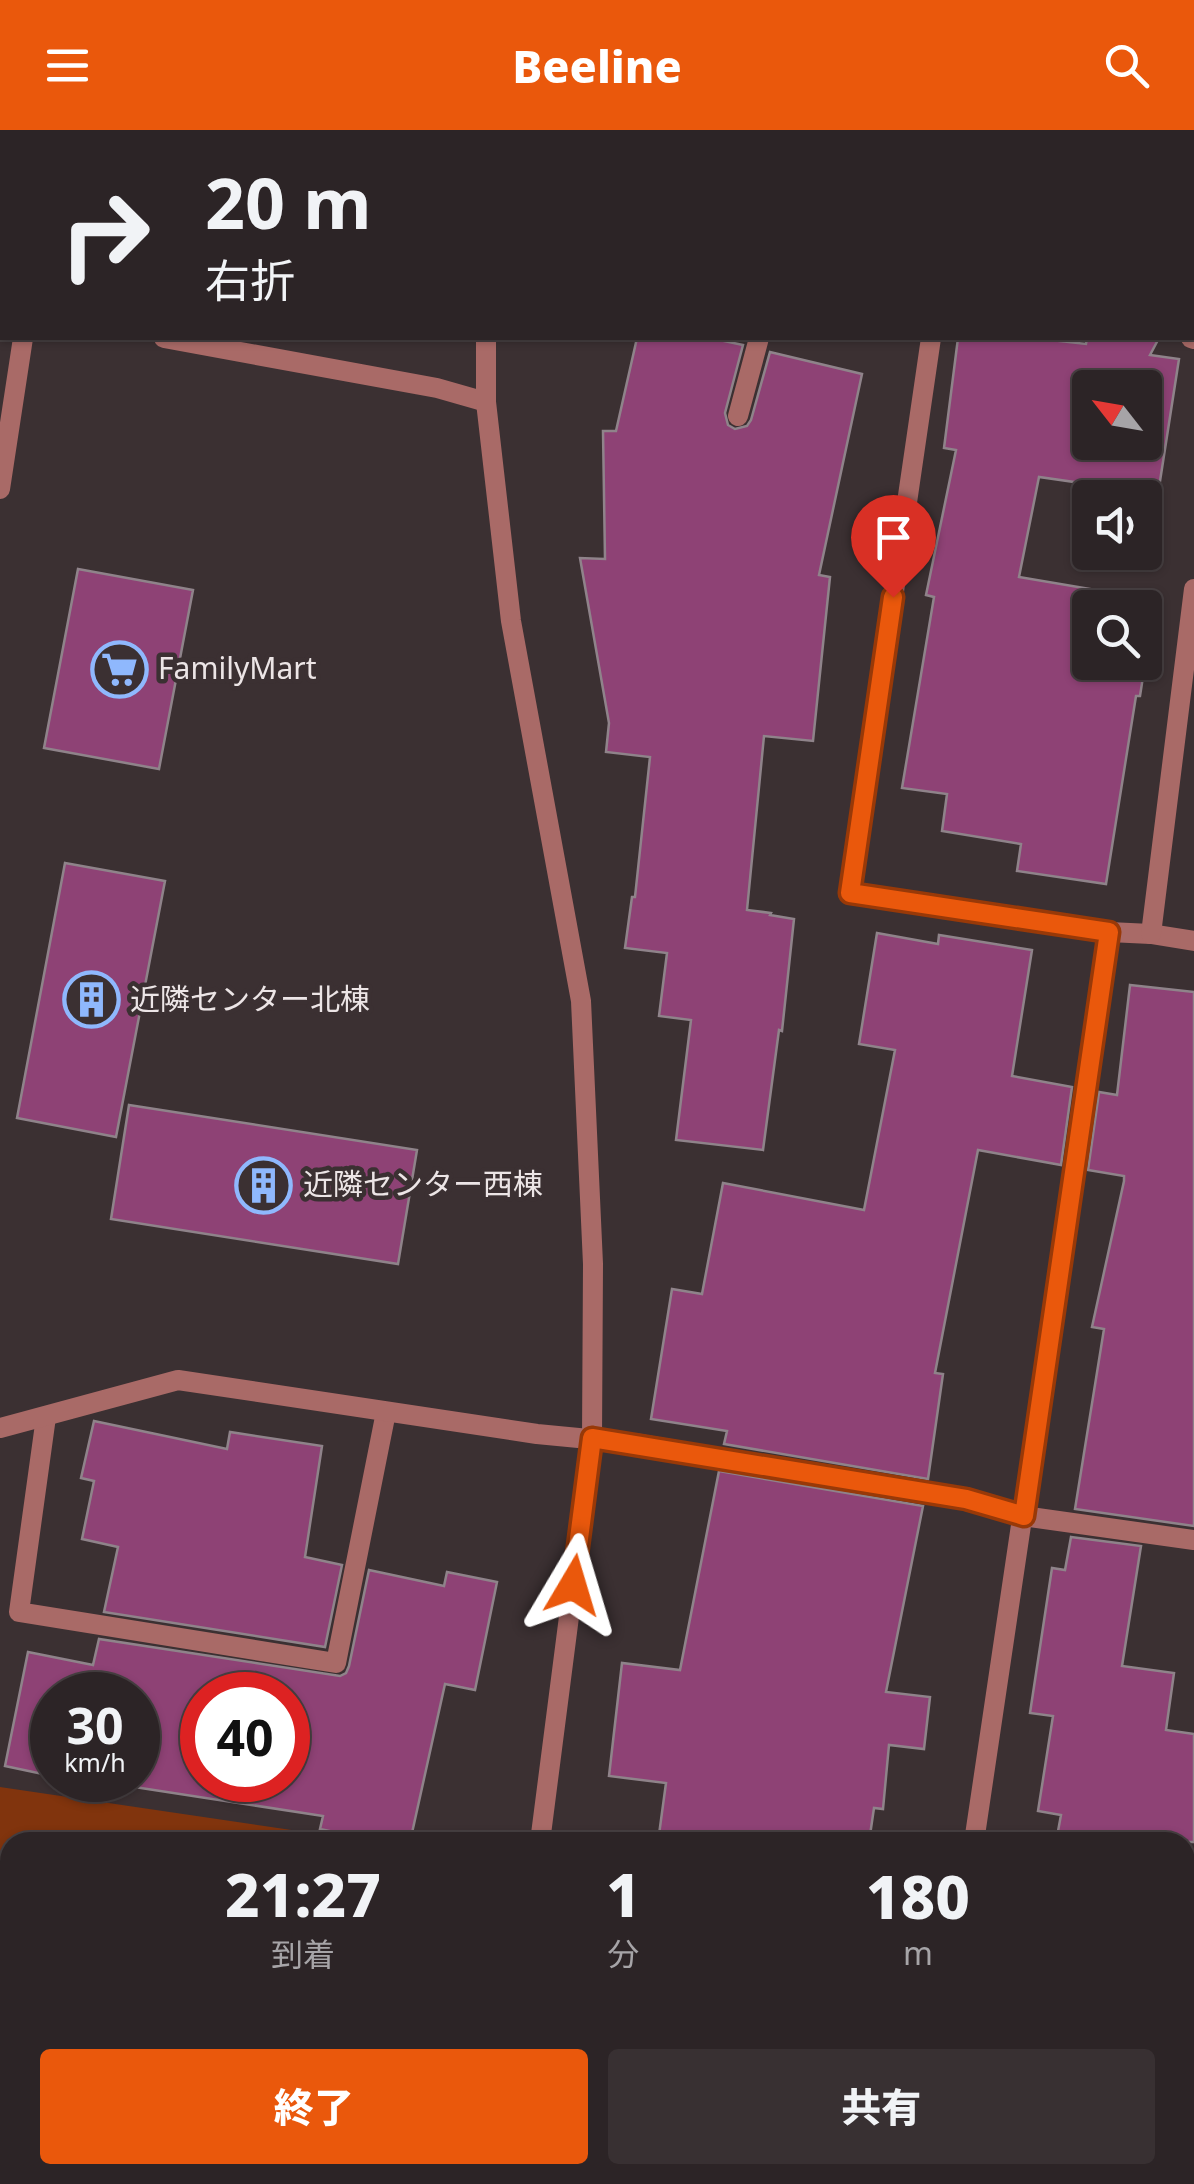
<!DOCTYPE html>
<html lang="ja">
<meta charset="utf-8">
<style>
body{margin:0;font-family:"Noto Sans","Noto Sans JP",sans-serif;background:#383032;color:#f1f3f6;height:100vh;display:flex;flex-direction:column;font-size:38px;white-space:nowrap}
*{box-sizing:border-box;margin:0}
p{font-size:32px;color:#a6a4a7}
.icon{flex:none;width:55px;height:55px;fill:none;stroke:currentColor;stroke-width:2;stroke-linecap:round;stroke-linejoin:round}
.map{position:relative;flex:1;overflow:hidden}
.side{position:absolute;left:0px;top:1702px;width:1195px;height:352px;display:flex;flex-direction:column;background:#2c2426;border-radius:30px 30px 0 0;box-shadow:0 2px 8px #0004,0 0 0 2px #484143}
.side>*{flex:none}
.banner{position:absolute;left:0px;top:0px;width:1195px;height:210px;box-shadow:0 2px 8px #0004,0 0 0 2px #484143;background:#2c2426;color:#f1f3f6;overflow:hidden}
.needle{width:65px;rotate:301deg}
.tools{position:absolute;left:1072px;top:240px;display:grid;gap:20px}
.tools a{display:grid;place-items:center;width:90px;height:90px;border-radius:10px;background:#2c2426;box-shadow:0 2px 8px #0004,0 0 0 2px #484143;font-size:50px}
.speed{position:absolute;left:30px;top:1542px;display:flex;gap:20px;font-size:50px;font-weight:700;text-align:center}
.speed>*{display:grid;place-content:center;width:130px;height:130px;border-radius:50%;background:#2c2426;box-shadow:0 2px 8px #0004,0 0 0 2px #484143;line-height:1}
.speed small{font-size:25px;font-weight:400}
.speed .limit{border:15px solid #d22;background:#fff;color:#111}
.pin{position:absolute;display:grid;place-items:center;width:85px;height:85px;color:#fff;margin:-102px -42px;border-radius:50% 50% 50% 0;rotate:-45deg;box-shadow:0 0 10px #0007}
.pin .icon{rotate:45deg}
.me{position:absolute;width:110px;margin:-55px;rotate:7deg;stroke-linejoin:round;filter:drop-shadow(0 0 8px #0008)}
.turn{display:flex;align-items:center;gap:35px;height:210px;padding:0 40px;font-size:45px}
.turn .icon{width:130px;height:130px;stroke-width:2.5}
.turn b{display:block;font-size:70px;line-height:85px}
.eta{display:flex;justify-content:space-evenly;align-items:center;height:170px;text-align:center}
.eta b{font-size:60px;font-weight:800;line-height:70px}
.cta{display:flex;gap:20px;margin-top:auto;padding:20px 40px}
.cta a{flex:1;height:115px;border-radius:10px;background:#ea580c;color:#fff;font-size:40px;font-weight:800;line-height:115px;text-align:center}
.cta a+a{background:#383032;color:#f1f3f6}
header{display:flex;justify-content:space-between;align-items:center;height:130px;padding:0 40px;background:#ea580c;color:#fff;font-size:45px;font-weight:800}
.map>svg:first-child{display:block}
.green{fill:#81340d}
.building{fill:#8e4275;stroke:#8f838a;stroke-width:2.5;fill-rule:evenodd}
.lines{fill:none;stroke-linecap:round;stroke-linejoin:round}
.minor{stroke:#a96a67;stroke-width:20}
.tertiary{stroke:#a96a67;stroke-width:20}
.route-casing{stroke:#983908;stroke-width:25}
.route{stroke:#ea580c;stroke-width:18}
.labels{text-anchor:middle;stroke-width:9;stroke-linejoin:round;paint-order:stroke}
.poi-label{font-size:30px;fill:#ece5e6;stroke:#3b3032;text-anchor:start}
</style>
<header><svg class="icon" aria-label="menu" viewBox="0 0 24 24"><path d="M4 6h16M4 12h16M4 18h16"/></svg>Beeline<svg class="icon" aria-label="search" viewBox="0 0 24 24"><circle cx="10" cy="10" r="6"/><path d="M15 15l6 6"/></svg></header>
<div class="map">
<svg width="1194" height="2054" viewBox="0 0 1194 2054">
<rect width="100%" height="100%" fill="#3b3032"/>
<!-- green -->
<path class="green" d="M0,1657L373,1712H10V2045H419L417,2054H0Z"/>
<!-- building -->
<g class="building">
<path d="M637,208H710L743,215L725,283L728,295L735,299L747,296L751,290L770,222L862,244L819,445L830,447L813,611L764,606L747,780L771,783L770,785L794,789L782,901L779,900L763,1020L676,1010L691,890L659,886L667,823L625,818L632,767H635L650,627L606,622L609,593L580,428L605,429L603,301H616Z"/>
<path d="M958,208H1032L1086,214L1087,208H1159L1150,225L1179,229L1158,364L1039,347L1019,447L1155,470L1140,566H1136L1106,754L1017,741L1021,714L942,701L947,664L902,658L934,467L926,465L956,320L944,318ZM1090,258H1145V312H1090ZM1090,478H1145V532H1090Z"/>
<path d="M78,439L193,460L159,639L44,618Z"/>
<path d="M65,733L165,751L116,1007L17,988Z"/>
<path d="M877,803L938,814L939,805L1032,820L1012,946L1072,957L1061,1035L978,1020L935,1243L943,1244L928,1349L724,1314L727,1301L651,1289L672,1159L702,1164L723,1053L864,1080L895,920L859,914Z"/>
<path d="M1130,855L1194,862V1396L1075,1379L1104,1199L1092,1197L1124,1051V1046L1088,1040L1099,962L1117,965Z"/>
<path d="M129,975L417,1020L398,1134L111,1089Z"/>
<path d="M94,1291L227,1319L230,1302L322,1316L305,1427L342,1435L325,1517L104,1482L118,1417L82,1409L94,1351L81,1348Z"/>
<path d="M719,1341L923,1376L886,1562L930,1567L924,1619L889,1615L883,1679L874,1678L869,1712H658L666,1653L609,1646L622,1533L680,1540Z"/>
<path d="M1071,1407L1141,1416L1122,1536L1174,1543L1166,1600L1194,1604V1712H1056L1061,1685L1038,1681L1053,1586L1030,1583L1052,1438L1065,1440Z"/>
<path d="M369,1440L444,1456L447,1442L497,1452L475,1560L445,1554L410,1712H380L320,1699L323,1686L89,1650H138V1565H52V1646L5,1636L28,1522L93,1535L99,1509L340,1546L346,1543L349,1536ZM202,1565H288V1650H202Z"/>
</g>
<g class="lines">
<!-- minor -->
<g class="minor">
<path d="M764,0L770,2"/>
<path d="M62,2V0"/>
<path d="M0,177H2"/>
<path d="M164,208L437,258L486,272"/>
<path d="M931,208L850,763L1109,802L1151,804L1194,811"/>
<path d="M1191,208L1194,209"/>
<path d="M738,286L759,208"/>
<path d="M0,359L23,208"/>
<path d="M1151,804L1194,459"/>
<path d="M46,1287L19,1482L336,1533L386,1282"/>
<path d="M0,1298L178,1250L537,1304L641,1314L966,1369L1023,1386L1194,1410"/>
<path d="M974,1712L1109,802"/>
<path d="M923,2054L924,2045"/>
</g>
<!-- tertiary -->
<g class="tertiary">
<path d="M488,2V0"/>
<path d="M486,208V272L511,491L581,871L593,1134L592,1308L540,1712"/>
<path d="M492,2054L493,2045"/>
</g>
</g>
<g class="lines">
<defs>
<path id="route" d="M573,1455L592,1308L966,1369L1024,1386L1109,802L850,763L893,467"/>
</defs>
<!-- route casing -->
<use href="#route" class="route-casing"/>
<!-- route -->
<use href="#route" class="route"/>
</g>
<!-- icons -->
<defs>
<symbol id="supermarket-ring" viewBox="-11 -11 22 22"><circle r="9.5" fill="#3b3032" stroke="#8fb8fd" stroke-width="1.5"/><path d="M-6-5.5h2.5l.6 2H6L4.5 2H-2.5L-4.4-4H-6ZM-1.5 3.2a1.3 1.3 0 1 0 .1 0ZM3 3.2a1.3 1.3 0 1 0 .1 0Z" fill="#8fb8fd"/></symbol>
<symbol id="building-ring" viewBox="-11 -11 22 22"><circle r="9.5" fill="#3b3032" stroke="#8fb8fd" stroke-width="1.5"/><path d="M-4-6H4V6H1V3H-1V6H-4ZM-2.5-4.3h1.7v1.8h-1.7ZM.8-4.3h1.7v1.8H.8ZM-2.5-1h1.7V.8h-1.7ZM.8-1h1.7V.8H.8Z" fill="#8fb8fd"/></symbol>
</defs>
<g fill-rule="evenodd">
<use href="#supermarket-ring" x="88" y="508" width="63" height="63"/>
<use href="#building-ring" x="60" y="838" width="63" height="63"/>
<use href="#building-ring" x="232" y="1024" width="63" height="63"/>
</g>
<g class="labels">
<!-- poi labels -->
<g class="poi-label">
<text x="158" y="549">FamilyMart</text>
<text x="130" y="880">近隣センター北棟</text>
<text x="303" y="1065">近隣センター西棟</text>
</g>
</g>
</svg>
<div class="tools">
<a><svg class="needle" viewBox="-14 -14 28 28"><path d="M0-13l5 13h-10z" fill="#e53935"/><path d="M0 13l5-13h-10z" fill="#a6a4a7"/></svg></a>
<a><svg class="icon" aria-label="sound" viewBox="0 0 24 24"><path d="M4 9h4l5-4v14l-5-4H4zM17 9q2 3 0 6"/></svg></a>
<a><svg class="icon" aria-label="search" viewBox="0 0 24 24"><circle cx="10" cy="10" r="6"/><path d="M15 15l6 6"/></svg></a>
</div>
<div class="speed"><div>30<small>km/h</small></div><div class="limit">40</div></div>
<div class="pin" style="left:893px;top:467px;background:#d93025"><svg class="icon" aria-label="arrive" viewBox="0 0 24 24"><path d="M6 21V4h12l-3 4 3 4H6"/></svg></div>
<svg class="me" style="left:573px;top:1455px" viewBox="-20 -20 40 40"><path d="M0-17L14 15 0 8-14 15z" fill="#ea580c" stroke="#fff" stroke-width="4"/></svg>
<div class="banner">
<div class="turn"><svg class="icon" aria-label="right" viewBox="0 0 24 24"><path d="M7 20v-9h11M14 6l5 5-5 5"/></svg><div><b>20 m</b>右折</div></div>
</div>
<section class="side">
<div class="eta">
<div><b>21:27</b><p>到着</p></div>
<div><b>1</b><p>分</p></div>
<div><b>180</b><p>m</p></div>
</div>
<div class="cta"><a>終了</a><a>共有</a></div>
</section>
</div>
